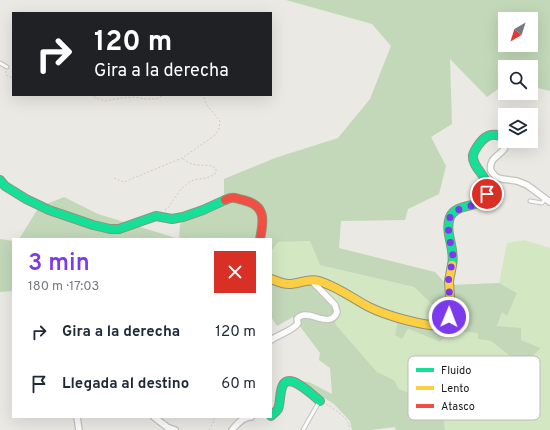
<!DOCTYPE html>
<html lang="es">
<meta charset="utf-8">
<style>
body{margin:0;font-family:Overpass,sans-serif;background:#f2f2f3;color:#1f2937;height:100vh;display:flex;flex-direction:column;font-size:15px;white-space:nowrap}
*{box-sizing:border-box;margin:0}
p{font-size:13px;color:#747a83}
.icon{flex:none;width:22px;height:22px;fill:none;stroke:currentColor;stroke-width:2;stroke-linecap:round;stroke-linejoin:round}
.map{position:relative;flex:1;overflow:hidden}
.sheet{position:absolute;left:12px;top:238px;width:260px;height:180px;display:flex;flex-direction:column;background:#fff;border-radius:0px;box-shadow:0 4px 16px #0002}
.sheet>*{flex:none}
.banner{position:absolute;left:12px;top:12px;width:260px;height:84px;border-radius:0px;box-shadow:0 4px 16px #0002;background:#202124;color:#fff;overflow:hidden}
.needle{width:26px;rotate:219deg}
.fabs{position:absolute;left:498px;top:12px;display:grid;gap:8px}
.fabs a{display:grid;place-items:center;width:40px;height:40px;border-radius:0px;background:#fff;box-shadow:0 4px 16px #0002;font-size:20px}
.pin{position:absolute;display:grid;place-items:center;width:34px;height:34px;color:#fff;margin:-17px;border:2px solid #fff;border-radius:50%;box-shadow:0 1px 4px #0007}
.me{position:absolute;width:44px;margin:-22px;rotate:1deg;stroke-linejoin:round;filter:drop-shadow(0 0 3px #0008)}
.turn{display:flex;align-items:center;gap:14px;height:84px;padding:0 16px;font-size:18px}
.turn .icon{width:52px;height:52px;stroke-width:2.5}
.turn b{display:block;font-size:28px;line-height:34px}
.round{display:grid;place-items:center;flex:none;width:42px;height:42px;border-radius:0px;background:#f2f2f3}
.overview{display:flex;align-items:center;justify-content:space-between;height:68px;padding:0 16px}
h1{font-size:24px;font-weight:600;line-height:30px;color:#7c3aed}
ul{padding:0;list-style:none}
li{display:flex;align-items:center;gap:12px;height:52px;padding:0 16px}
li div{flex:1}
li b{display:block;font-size:15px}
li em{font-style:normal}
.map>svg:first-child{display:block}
.grass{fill:#d3e8c2}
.forest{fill:#c2d8b9;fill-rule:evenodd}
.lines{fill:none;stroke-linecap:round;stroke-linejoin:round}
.lane-casing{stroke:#c2c2c0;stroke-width:5}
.street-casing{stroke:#c2c2c0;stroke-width:8}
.fast-casing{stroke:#8f937d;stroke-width:10}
.slow-casing{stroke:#8f937d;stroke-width:10}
.jam-casing{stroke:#8f937d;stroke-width:10}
.path{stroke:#d5c8c4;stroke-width:1;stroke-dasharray:2 2;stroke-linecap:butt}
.lane{stroke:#fcfcfb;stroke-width:3}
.street{stroke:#fcfcfb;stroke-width:5.5}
.fast{stroke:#16e098;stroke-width:8}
.slow{stroke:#ffcf43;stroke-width:8}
.jam{stroke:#f24e42;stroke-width:8}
.route{stroke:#7c3aed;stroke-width:7;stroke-dasharray:0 12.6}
.key{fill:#fff;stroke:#bbb;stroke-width:1}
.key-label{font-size:11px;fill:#1b1b1b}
</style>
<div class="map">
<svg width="550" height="430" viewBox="0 0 550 430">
<rect width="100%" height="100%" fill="#eae9e4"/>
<!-- grass -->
<g class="grass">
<path d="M524,240L550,248V430H445L443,415L433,402L399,389L394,380L377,372L336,325L334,319L338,316L317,282L398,320L402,338L407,329L440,342L451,331L478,333V339L491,341L517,362L525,363L541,348L521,340L497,326L502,311L507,315L517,293L499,283L507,243Z"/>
<path d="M311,241L321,265L414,287L435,307L447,316L441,324L415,320L370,305L336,285L289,282L271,276V252L277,242Z"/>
</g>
<!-- forest -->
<g class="forest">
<path d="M286,0H550V91L534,87L531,84V67H505V84L487,97L450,59L452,124L431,137L446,166L439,194L408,209L405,220L341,221L339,248L435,272L447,285V316L435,307L414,287L320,265L310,241L278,242L271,252V239H19L39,207L64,197L98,214L179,239L180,224L224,195V179L275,158L338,138L370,99L391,46L372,24ZM505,19H531V45H505Z"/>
<path d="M0,239L13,241V291L0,292Z"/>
<path d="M271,281L309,282L333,306L335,312L333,316L336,325L377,372L394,380L399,389L433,402L443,415L445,430H396L395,427L370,430H352L350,421L334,404L297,381L309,382L332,394L330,368L319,360L320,353L293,317L277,326L271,317Z"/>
<path d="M499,283L517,293L507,316L502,312L497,326L521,328V340L541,348L525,363L517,362L491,341L478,339V333L451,331L440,342L408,329L402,339L395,335L398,320L447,323L451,285Z"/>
</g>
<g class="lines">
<defs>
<g id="lane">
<path d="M0,63L7,67"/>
<path d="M530,201L542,203L546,198"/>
<path d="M303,430L319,402"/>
</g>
<g id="street">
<path d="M506,141C508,155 487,155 491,171L496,177L502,179L517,181L527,185L550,202"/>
<path d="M271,340C279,334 293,331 298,323L297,319C307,306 330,331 337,312L335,305L311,280"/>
<path d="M77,417L79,430"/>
<path d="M154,417L167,427L175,430"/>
<path d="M232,430C237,424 243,417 251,417"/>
</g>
<g id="fast">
<path d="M0,180L5,186L26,199L49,210L93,225L110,229H119L156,216L172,219L183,217L203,210L225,200"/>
<path d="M452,265C456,249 444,233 450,217C456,202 481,210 487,194C492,178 471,168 473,155C474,151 477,147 479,144C482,140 486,136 491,135C497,134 501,135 505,139"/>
<path d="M271,416C273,414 276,412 278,409C282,401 277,376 294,382C304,386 312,395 320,401"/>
</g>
<path id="slow" d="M271,279C277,281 282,284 289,284C299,284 308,278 319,281C338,287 352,298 369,307C387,316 423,326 443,326L450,316L451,313L449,281L452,265"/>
<path id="jam" d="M225,200C233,196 235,198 243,200C266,205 264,220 260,239"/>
</defs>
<!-- lane casing -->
<use href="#lane" class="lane-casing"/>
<!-- street casing -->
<use href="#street" class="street-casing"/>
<!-- fast casing -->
<use href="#fast" class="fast-casing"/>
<!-- slow casing -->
<use href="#slow" class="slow-casing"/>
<!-- jam casing -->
<use href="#jam" class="jam-casing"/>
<!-- path -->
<g class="path">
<path d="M6,71V75L13,78"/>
<path d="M90,95L99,99L106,101L121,98L134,97L145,99H156L164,95"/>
<path d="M114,178L124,182L182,158L214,136L219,129L220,121L206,104L203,95"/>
<path d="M165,210L168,208C175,198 182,184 194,180C202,178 209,179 216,173V168C209,164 206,166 199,165C192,165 187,162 182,158"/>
<path d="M326,404C334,409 352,419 349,430"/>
<path d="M209,430L214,421V417"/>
</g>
<!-- lane -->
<use href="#lane" class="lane"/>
<!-- street -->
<use href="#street" class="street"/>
<!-- fast -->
<use href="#fast" class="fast"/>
<!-- slow -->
<use href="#slow" class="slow"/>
<!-- jam -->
<use href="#jam" class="jam"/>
</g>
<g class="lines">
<!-- route -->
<path class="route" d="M449,317C453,304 447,289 449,274C450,268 454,263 453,257C452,244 447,237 449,223C449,220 450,217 451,215C457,205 478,210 487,194"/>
</g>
<!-- legend -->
<rect x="408" y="356" width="132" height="64" rx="6" class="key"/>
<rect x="416" y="368" width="18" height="4" fill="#16e098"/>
<rect x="416" y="386" width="18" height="4" fill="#ffcf43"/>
<rect x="416" y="404" width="18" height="4" fill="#f24e42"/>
<g class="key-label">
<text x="441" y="374">Fluido</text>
<text x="441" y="392">Lento</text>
<text x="441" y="410">Atasco</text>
</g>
</svg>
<div class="fabs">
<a><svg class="needle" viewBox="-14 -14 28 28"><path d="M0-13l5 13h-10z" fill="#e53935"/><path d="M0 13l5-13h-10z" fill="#747a83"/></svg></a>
<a><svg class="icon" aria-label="search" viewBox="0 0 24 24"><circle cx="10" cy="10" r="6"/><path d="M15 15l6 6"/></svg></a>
<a><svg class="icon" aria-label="layers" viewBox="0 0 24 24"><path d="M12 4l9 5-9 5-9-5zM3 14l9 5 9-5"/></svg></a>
</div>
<div class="pin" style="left:487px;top:194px;background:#d93025"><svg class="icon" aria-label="arrive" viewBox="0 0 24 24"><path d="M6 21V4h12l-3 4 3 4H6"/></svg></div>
<svg class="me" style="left:449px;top:317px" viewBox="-20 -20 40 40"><circle r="17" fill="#7c3aed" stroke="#fff" stroke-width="3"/><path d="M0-11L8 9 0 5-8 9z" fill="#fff"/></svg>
<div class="banner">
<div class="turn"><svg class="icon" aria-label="right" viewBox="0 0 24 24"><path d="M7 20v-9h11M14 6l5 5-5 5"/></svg><div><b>120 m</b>Gira a la derecha</div></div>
</div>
<section class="sheet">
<div class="overview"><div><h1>3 min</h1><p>180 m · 17:03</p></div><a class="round" style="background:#d93025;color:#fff"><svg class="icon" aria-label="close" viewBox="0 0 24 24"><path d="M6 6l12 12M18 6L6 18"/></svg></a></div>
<ul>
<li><svg class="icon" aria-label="right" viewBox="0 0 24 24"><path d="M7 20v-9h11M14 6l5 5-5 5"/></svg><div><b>Gira a la derecha</b></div><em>120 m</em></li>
<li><svg class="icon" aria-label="arrive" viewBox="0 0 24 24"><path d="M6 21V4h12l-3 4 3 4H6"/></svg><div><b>Llegada al destino</b></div><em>60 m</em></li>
</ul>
</section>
</div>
